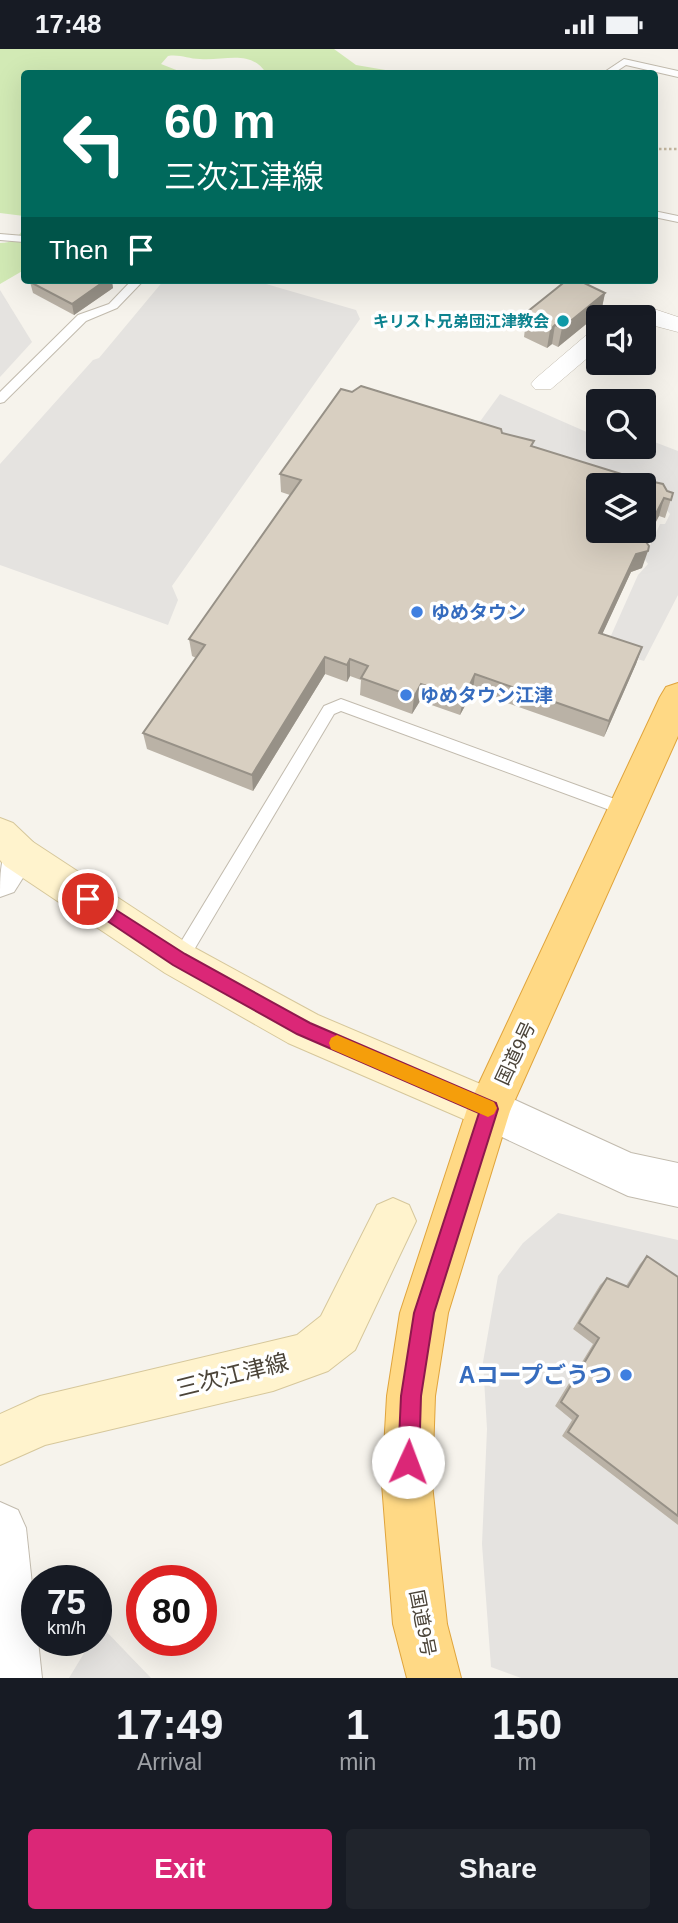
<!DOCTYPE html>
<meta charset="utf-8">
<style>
body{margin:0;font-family:Helvetica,"Noto Sans JP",sans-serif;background:#20242c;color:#f1f3f6;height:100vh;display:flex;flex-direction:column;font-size:26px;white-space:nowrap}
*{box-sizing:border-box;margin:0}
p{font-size:23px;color:#9ea1a6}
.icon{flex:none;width:38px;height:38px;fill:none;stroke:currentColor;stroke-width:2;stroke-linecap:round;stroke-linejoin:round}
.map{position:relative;height:1629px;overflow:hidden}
.side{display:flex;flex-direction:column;background:#171b24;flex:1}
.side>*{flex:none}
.top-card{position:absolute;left:21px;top:21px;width:637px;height:214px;border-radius:7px;box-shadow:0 7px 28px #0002;background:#00695c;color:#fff;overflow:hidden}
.tools{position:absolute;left:586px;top:256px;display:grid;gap:14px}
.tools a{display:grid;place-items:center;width:70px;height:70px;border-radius:7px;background:#171b24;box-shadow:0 7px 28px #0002;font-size:35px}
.speed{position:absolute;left:21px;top:1516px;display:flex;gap:14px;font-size:35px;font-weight:700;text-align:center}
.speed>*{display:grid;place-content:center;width:91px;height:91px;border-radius:50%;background:#171b24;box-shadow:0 7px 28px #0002;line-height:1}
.speed small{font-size:18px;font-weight:400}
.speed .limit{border:10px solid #d22;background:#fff;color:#111}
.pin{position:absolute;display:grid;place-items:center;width:60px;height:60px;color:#fff;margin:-30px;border:4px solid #fff;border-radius:50%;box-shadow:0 2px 7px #0007}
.me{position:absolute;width:77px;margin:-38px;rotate:2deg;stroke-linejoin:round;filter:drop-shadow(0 0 5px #0008)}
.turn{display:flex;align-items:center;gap:24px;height:147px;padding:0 28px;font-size:32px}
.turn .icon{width:91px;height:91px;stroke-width:2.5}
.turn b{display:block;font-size:49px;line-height:60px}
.then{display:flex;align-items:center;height:66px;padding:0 28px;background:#0003;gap:14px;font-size:26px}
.eta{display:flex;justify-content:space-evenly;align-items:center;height:119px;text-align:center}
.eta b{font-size:42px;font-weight:700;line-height:49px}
.primary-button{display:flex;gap:14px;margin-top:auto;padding:14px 28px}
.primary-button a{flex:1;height:80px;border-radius:7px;background:#db2777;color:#fff;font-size:28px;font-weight:700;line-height:80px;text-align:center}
.primary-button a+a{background:#20242c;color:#f1f3f6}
.status{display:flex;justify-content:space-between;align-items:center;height:49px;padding:0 35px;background:#171b24;direction:ltr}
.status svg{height:19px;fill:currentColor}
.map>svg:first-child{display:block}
.green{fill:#d2eab5}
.parking{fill:#e5e3e0}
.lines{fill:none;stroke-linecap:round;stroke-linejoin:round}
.service-casing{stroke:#c2bbae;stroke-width:2}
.minor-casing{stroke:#c2bbae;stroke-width:1}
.tertiary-casing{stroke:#c2bbae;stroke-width:2}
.secondary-casing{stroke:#d6c79b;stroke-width:2}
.trunk-casing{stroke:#e0a43c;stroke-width:2}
.path{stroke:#c4b79f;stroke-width:2.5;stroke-dasharray:2.5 2.5;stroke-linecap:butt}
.service{fill:#fff;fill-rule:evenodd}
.minor{fill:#fff;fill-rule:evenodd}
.tertiary{fill:#fff;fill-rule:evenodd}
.secondary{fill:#fff3cd;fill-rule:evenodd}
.trunk{fill:#ffd985;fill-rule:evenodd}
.wall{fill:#bab2a6}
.shaded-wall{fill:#979187}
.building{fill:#d8cfc1;stroke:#979187;stroke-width:2;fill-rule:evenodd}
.route{fill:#db2777;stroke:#8e194d;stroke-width:2}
.slow{fill:#f59e0b}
.culture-dot{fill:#0f9aa8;stroke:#fff;stroke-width:2.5}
.shop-dot{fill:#3f7fe0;stroke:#fff;stroke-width:2.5}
.labels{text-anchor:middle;stroke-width:7;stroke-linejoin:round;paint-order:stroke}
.far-culture-label{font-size:16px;font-weight:bold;fill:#0d838f;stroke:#fff;text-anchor:end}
.shop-label{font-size:19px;font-weight:bold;fill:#366cbe;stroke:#fff;text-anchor:start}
.street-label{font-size:19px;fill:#4b4439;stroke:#fff}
.near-street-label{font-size:23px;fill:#4b4439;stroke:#fff}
.near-shop-label{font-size:23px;font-weight:bold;fill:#366cbe;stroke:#fff;text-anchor:end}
</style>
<div class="status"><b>17:48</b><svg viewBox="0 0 49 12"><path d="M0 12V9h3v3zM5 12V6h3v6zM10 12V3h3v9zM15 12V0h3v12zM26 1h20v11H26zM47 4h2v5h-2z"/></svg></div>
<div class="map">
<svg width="678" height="1629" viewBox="0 0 678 1629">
<rect width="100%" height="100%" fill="#f6f3ec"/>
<!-- green -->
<g class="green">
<path d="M0,0H334L356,16L403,24H266C251,0 224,12 200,10C188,10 180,5 168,7L161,15L184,24H24V167L0,164Z"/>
<path d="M24,177V221L0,235V194C13,194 19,189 24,177Z"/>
</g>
<!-- parking -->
<g class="parking">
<path d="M164,231H252L356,261L360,270L172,537L178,551L168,576L0,516V415L93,311L99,309Z"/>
<path d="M0,241L32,293L0,328Z"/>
<path d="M500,345L598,388V397H644V389L678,402V546L644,612L605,600L638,526L648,515L644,509L660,475H665L670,465L644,436L468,389Z"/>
<path d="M558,1164L678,1191V1241L621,1245L600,1236L573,1280L593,1295L555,1357L572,1371L562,1387L678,1476V1629H521L491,1618L482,1495L487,1380L483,1313L498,1227L523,1194Z"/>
<path d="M100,1576L151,1629H69L92,1591H96Z"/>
</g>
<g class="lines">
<defs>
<g id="service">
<path d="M624,10L678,22V28L626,16L614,24H603Z"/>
<path d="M654,162L678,167V173L654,168Z"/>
<path d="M0,185L24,187V193L0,191Z"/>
<path d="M132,231H144L117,259L86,272L4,353L0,354V343L78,266L109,255Z"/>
<path d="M341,650L631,756L634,761L631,766L626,767L341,662L334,665L185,916L179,918L173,916L171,911L173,906L324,657Z"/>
</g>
<g id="minor">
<path d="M654,260L678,268V283L644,274V268H611L622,261Z"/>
<path d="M598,281V300L551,340H535L531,335L535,330L590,283Z"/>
</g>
<g id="tertiary">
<path d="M19,789L33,793L38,805L14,843L0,848C0,822 0,799 19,789Z"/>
<path d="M489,1039L631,1104L678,1114V1158L628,1147L474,1075L467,1060L474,1045Z"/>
<path d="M0,1453L18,1461L26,1479L42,1629H0Z"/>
</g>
<g id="secondary">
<path d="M0,769L13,774L33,793L193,898L318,966L504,1045L511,1060L504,1075L489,1081L288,994L165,924L5,817L0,811Z"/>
<path d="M393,1149L409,1156L416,1172L355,1301L328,1322L273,1342L45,1396L0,1416V1365L40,1347L297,1286L321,1267L377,1156Z"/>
</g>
<path id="trunk" d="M678,634V687L510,1062L448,1264L435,1347L432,1435L447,1575L461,1629H407L393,1575L382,1435L387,1347L400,1264L467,1060L660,648L666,638Z"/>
</defs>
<!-- service casing -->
<use href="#service" class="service-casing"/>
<!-- minor casing -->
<use href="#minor" class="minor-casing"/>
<!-- tertiary casing -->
<use href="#tertiary" class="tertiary-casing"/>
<!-- secondary casing -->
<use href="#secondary" class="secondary-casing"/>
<!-- trunk casing -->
<use href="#trunk" class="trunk-casing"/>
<!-- path -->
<path class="path" d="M654,100H678"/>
<!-- service -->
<use href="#service" class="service"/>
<!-- minor -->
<use href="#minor" class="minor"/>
<!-- tertiary -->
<use href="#tertiary" class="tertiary"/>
<!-- secondary -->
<use href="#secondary" class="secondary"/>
<!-- trunk -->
<use href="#trunk" class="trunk"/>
</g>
<!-- wall -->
<g class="wall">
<path d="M30,233H112L113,239L74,266L33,244Z"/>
<path d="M605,244L601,263L558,298L552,295L547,299L524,288L527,263Z"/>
<path d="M502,384L533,398L673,444L665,469L659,467L646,492L642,519L631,523L602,585L642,598L636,615L604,688L473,642L460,666L420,652L412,665L360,646L361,631L350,627L347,633L325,625L253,742L147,700L143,684L196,609L192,607L189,590L290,446L281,443L280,425Z"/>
<path d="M647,1207L678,1228V1476L562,1387L572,1371L555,1357L593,1295L573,1280L600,1236L607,1229L626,1237L640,1215Z"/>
</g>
<!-- shaded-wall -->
<g class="shaded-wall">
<path d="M106,231H115L112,233L113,239L74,266L72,255Z"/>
<path d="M605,244L601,263L558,298L562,279Z"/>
<path d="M555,276L552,295L547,299L550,281Z"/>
<path d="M664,449L659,467L639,504L648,502L642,519L631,523L595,601L599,584L643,489Z"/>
<path d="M642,598L636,615L604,688L609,672Z"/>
<path d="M325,608V625L253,742L252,726Z"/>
<path d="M350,610V627L347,633V616Z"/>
<path d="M475,625L473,642L460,666L463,650Z"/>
<path d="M421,635L420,652L412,665L414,648Z"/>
</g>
<!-- building -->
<g class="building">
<path d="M33,231H106L72,255L30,233Z"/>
<path d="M567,231H578L605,244L562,279L555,276L550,281L527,269L531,266L527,263Z"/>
<path d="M361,337L501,380L502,384L534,392L531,397L631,428L663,435L667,442L673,444L671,451L664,449L662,453L643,489L649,497L648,502L636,505L599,584L642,598L609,672L475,625L463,650L421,635L414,648L361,629L368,617L350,610L347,616L325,608L252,726L143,684L205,596L189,590L301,431L280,425L341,340L352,343ZM598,436H644V481H598Z"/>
<path d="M647,1207L678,1228V1467L568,1383L578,1367L561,1353L599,1289L579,1274L607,1229L628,1238Z"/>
</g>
<!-- route -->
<path class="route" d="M88,843L185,905L310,974L496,1054L498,1060L434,1264L421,1347L419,1413L416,1420L408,1423L401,1420L398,1413L401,1347L414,1264L479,1064L297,985L173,916L82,855V845Z"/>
<!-- slow -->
<path class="slow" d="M337,986L494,1053L497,1059L494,1065L488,1068L481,1065L331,1000L329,994L331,989Z"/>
<!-- markers -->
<circle class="culture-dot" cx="563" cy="272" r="7"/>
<g class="shop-dot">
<circle cx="417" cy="563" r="7"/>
<circle cx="406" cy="646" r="7"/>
<circle cx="626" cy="1326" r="7"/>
</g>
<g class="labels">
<!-- far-culture labels -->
<g class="far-culture-label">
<text x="549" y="278">キリスト兄弟団江津教会</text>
</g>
<!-- shop labels -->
<g class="shop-label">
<text x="431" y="570">ゆめタウン</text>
<text x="420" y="653">ゆめタウン江津</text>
</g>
<!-- street labels -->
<g class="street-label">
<text transform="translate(515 1004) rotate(-65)" y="7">国道9号</text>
<text transform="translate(423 1574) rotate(79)" y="7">国道9号</text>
</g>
<!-- near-street labels -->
<g class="near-street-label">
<text transform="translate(232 1326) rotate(-14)" y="8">三次江津線</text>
</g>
<!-- near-shop labels -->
<g class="near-shop-label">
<text x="612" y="1334">Aコープごうつ</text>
</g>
</g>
</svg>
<div class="tools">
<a><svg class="icon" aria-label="sound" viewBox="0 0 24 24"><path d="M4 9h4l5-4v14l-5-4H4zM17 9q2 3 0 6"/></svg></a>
<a><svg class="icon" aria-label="search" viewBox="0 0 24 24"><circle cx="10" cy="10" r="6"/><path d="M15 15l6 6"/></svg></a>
<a><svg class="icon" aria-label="layers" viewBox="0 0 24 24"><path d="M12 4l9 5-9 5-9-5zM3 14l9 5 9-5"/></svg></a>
</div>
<div class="speed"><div>75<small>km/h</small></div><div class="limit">80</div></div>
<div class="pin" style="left:88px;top:850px;background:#d93025"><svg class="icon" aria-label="arrive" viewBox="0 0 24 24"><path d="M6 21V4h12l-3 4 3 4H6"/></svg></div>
<svg class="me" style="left:408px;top:1413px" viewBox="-20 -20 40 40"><circle r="19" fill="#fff"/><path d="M0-13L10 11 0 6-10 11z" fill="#db2777"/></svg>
<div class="top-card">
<div class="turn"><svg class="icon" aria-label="left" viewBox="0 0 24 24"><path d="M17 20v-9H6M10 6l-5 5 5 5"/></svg><div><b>60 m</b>三次江津線</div></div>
<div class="then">Then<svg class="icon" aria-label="arrive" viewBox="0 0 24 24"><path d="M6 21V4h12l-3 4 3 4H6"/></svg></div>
</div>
</div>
<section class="side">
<div class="eta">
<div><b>17:49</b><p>Arrival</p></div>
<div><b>1</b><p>min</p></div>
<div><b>150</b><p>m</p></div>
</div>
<div class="primary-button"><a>Exit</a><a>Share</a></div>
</section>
